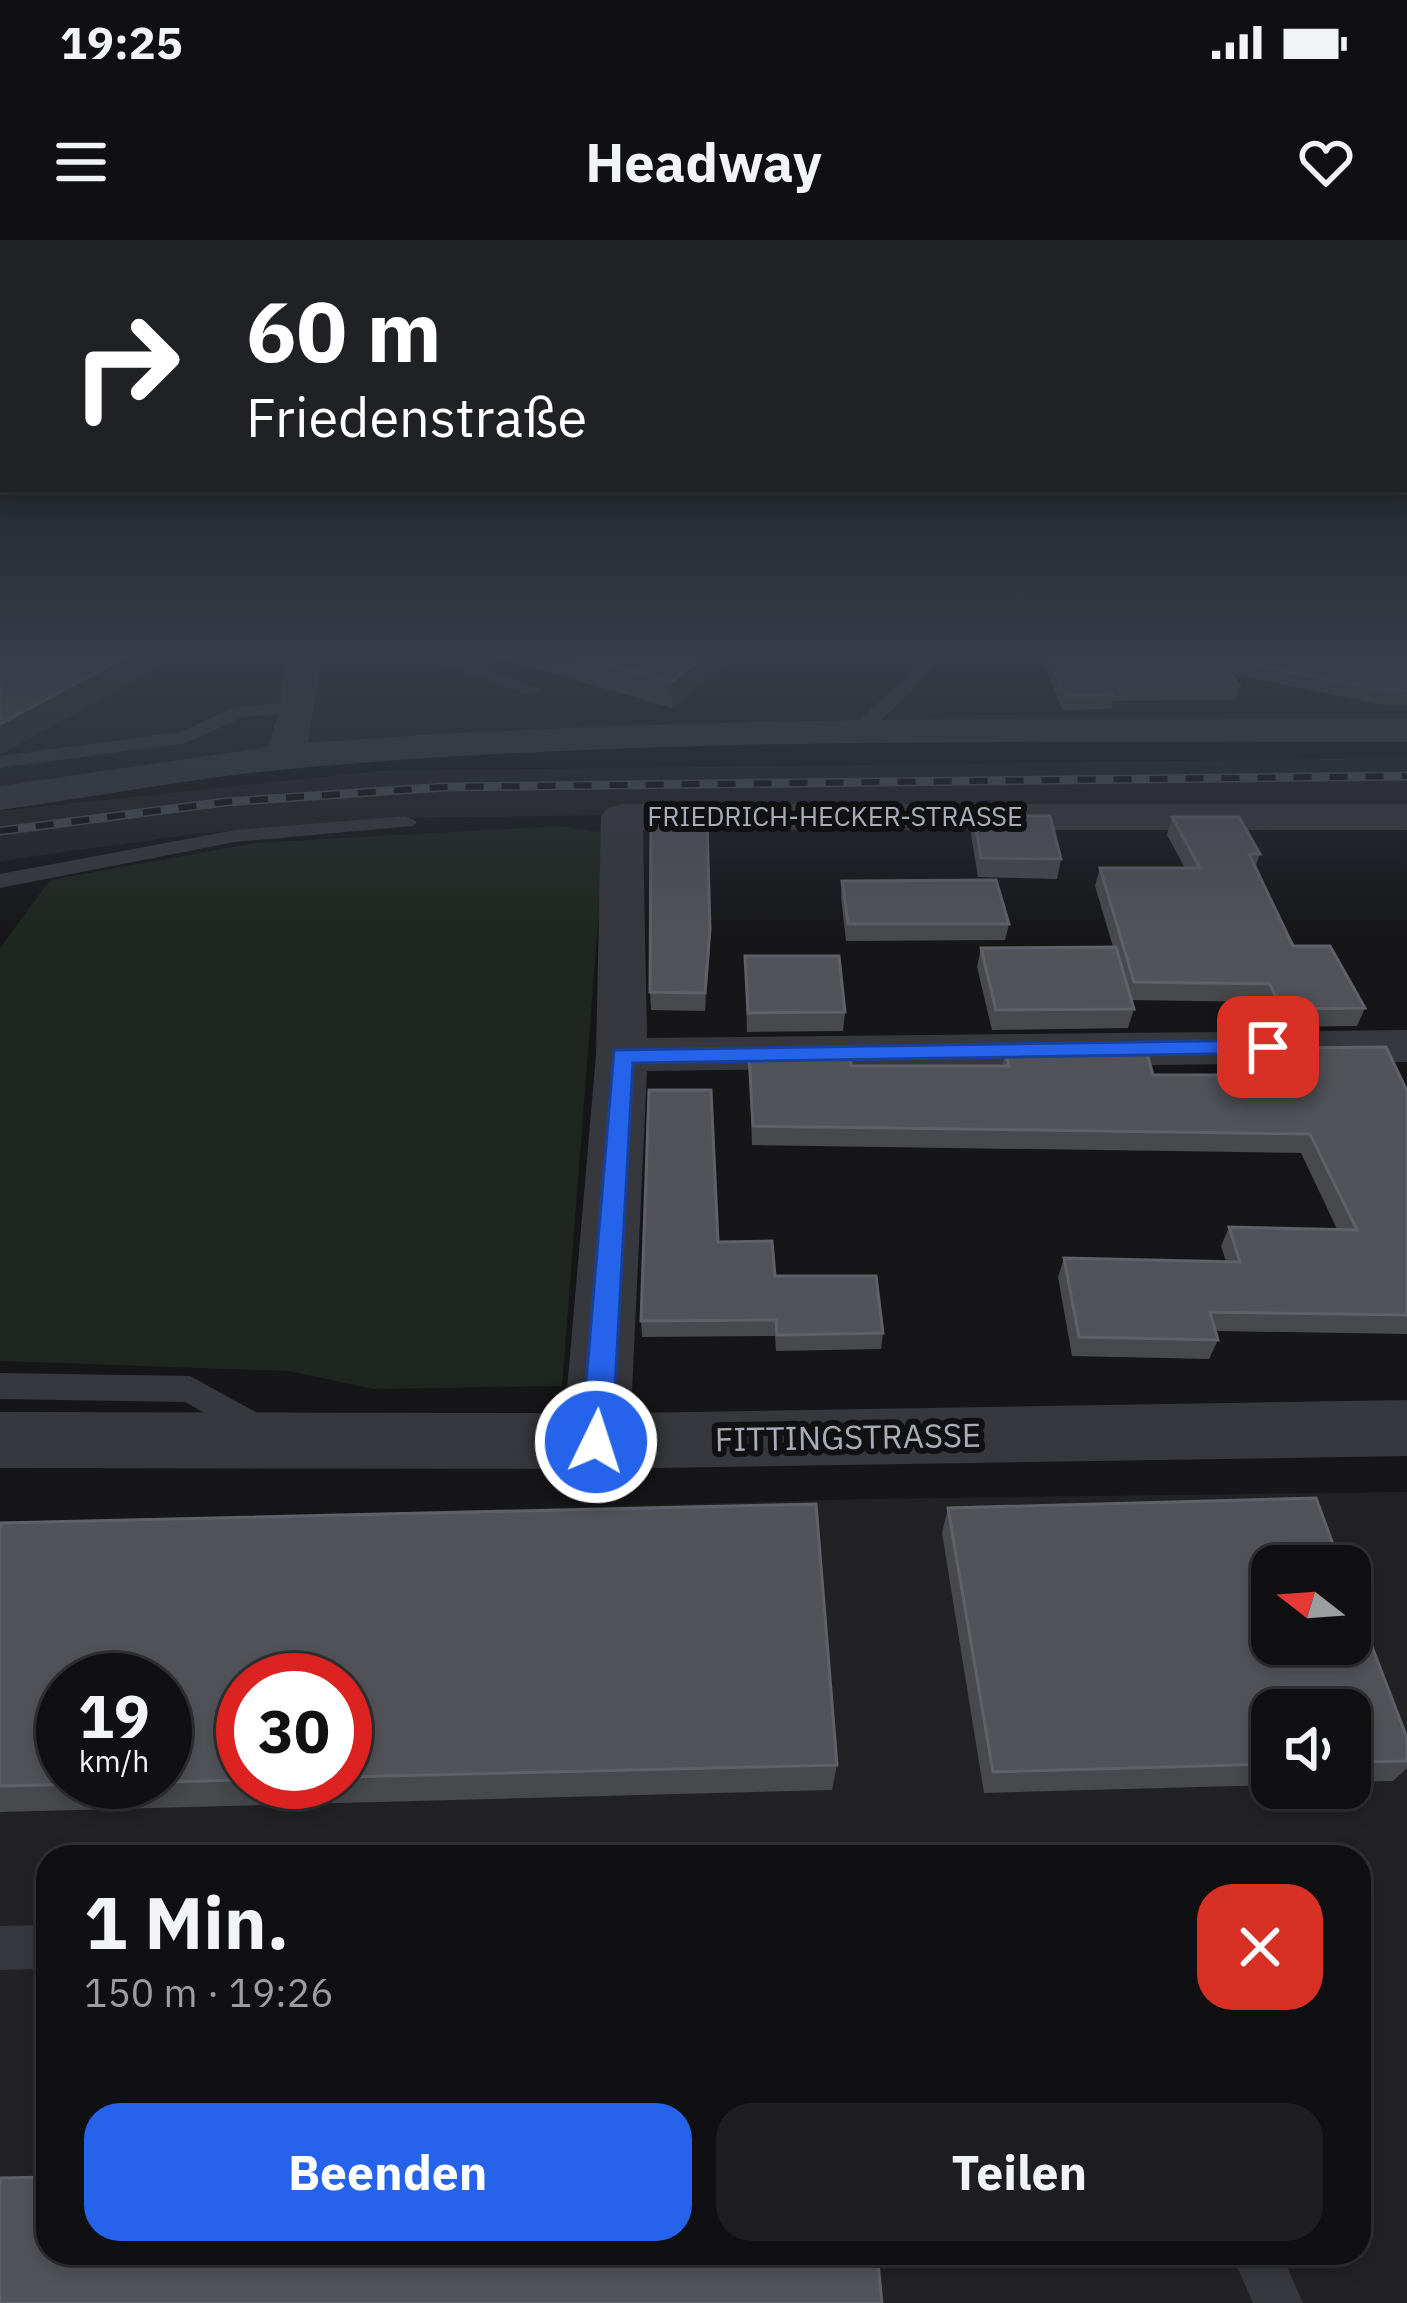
<!DOCTYPE html>
<html lang="de">
<meta charset="utf-8">
<style>
body{margin:0;font-family:"IBM Plex Sans",sans-serif;background:#1e1e20;color:#f1f3f6;height:100vh;display:flex;flex-direction:column;font-size:45px;white-space:nowrap}
*{box-sizing:border-box;margin:0}
p{font-size:39px;color:#9c9d9f}
.icon{flex:none;width:66px;height:66px;fill:none;stroke:currentColor;stroke-width:2;stroke-linecap:round;stroke-linejoin:round}
.map{position:relative;flex:1;overflow:hidden}
.sheet{position:absolute;left:36px;top:1605px;width:1335px;height:420px;display:flex;flex-direction:column;background:#101012;border-radius:36px;box-shadow:0 6px 18px #0003,0 0 0 3px #303032}
.sheet>*{flex:none}
.guide{position:absolute;left:0px;top:0px;width:1407px;height:252px;box-shadow:0 6px 18px #0003,0 0 0 3px #303032;background:#202124;color:#fff;overflow:hidden}
.needle{width:78px;rotate:287deg}
.buttons{position:absolute;left:1251px;top:1305px;display:grid;gap:24px}
.buttons a{display:grid;place-items:center;width:120px;height:120px;border-radius:24px;background:#101012;box-shadow:0 6px 18px #0003,0 0 0 3px #303032;font-size:60px}
.speed{position:absolute;left:36px;top:1413px;display:flex;gap:24px;font-size:60px;font-weight:700;text-align:center}
.speed>*{display:grid;place-content:center;width:156px;height:156px;border-radius:50%;background:#101012;box-shadow:0 6px 18px #0003,0 0 0 3px #303032;line-height:1}
.speed small{font-size:30px;font-weight:400}
.speed .limit{border:18px solid #d22;background:#fff;color:#111}
.pin{position:absolute;display:grid;place-items:center;width:102px;height:102px;color:#fff;margin:-51px;border-radius:24px;box-shadow:0 6px 18px #0006}
.me{position:absolute;width:132px;margin:-66px;rotate:4deg;stroke-linejoin:round;filter:drop-shadow(0 0 9px #0008)}
.turn{display:flex;align-items:center;gap:42px;height:252px;padding:0 48px;font-size:54px}
.turn .icon{width:156px;height:156px;stroke-width:2.5}
.turn b{display:block;font-size:84px;line-height:102px}
.round{display:grid;place-items:center;flex:none;width:126px;height:126px;border-radius:36px;background:#1e1e20}
.overview{display:flex;align-items:center;justify-content:space-between;height:204px;padding:0 48px}
h1{font-size:72px;font-weight:700;line-height:90px}
.action{display:flex;gap:24px;margin-top:auto;padding:24px 48px}
.action a{flex:1;height:138px;border-radius:36px;background:#2563eb;color:#fff;font-size:48px;font-weight:700;line-height:138px;text-align:center}
.action a+a{background:#1e1e20;color:#f1f3f6}
.status{display:flex;justify-content:space-between;align-items:center;height:84px;padding:0 60px;background:#101012;direction:ltr}
.status svg{height:33px;fill:currentColor}
header{display:flex;justify-content:space-between;align-items:center;height:156px;padding:0 48px;background:#101012;font-size:54px;font-weight:700}
.map>svg:first-child{display:block}
.built{fill:#222225;fill-rule:evenodd}
.green{fill:#1e261f}
.lines{fill:none;stroke-linecap:round;stroke-linejoin:round}
.service{fill:#37383d;fill-rule:evenodd}
.minor{fill:#37383d;fill-rule:evenodd}
.rail-casing{stroke:#4a4c52;stroke-width:9}
.rail{stroke:#111113;stroke-width:6;stroke-dasharray:18;stroke-linecap:butt}
.wall{fill:#47494d;fill-rule:evenodd}
.shaded-wall{fill:#2f3033}
.building{fill:#525359;stroke:#5f6168;stroke-width:3}
.route{fill:#2563eb;stroke:#184099;stroke-width:3}
.labels{text-anchor:middle;stroke-width:12;stroke-linejoin:round;paint-order:stroke}
.far-street-label{font-size:27px;fill:#a8adb8;stroke:#111113}
.street-label{font-size:33px;fill:#a8adb8;stroke:#111113}
</style>
<div class="status"><b>19:25</b><svg viewBox="0 0 49 12"><path d="M0 12V9h3v3zM5 12V6h3v6zM10 12V3h3v9zM15 12V0h3v12zM26 1h20v11H26zM47 4h2v5h-2z"/></svg></div>
<header><svg class="icon" aria-label="menu" viewBox="0 0 24 24"><path d="M4 6h16M4 12h16M4 18h16"/></svg>Headway<svg class="icon" aria-label="heart" viewBox="0 0 24 24"><path d="M12 20l-8-8c-3-5 5-10 8-4 3-6 11-1 8 4z"/></svg></header>
<div class="map">
<svg width="1407" height="2063" viewBox="0 0 1407 2063">
<rect width="100%" height="100%" fill="#161618"/>
<!-- built -->
<g class="built">
<path d="M0,413H1407V490L550,500L0,558Z"/>
<path d="M1407,518V566L387,578L195,594L0,621V571L379,531Z"/>
<path d="M1407,1252V2063H0V1284L867,1259ZM1272,1326H1350V1404H1272ZM63,1440H165V1542H63ZM243,1440H345V1542H243ZM1272,1470H1350V1548H1272ZM48,1617H1359V2013H48Z"/>
</g>
<!-- green -->
<path class="green" d="M560,586L605,593L562,1146L374,1149L288,1131L0,1121V708L50,640L255,603Z"/>
<g class="lines">
<!-- service -->
<g class="service">
<path d="M409,413H435L543,450L527,454Z"/>
<path d="M930,413H949L865,496H851V488Z"/>
<path d="M299,461L306,463V471L243,477L186,503L0,528V516L181,492L232,468Z"/>
<path d="M406,576L417,582L413,586L235,602L0,648V634L235,590Z"/>
<path d="M0,1133L190,1136L274,1182L279,1192L274,1202L262,1206L185,1162L0,1159Z"/>
<path d="M48,1685V1729L0,1730V1686Z"/>
<path d="M1231,2013H1281L1303,2063H1253Z"/>
</g>
<!-- minor -->
<g class="minor">
<path d="M286,413H322L308,503C674,475 1040,479 1407,478V502C1034,503 660,495 288,529C192,538 96,557 0,570V546L268,507L280,467Z"/>
<path d="M622,564H1407V590H643L647,798L1407,790V822L647,831L631,1173L1407,1160V1216L596,1229L0,1228V1172L565,1173L596,815L601,577L607,568Z"/>
</g>
<defs>
<path id="rail" d="M0,591L225,562L445,547L1407,536"/>
</defs>
<!-- rail casing -->
<use href="#rail" class="rail-casing"/>
<!-- rail -->
<use href="#rail" class="rail"/>
</g>
<!-- wall -->
<g class="wall">
<path d="M482,413H740L672,468Z"/>
<path d="M1039,413H1407V465H1384L1232,434L1239,446L1235,460L1113,461L1111,469L1063,470Z"/>
<path d="M974,576L1061,619L1057,639L978,637L971,595Z"/>
<path d="M1172,577L1260,614L1255,628L1293,706L1365,768L1357,786L1274,787L1263,762L1131,760L1134,769L1128,788L992,790L977,727L981,708L1113,707L1095,646L1100,628H1185L1167,595Z"/>
<path d="M842,641L1009,684L1005,700L846,701L841,657Z"/>
<path d="M710,708L705,771L651,770L650,752Z"/>
<path d="M745,716L845,772L843,791L747,792Z"/>
<path d="M1300,808L1407,851V1094L1215,1091L1218,1100L1209,1119L1072,1116L1058,1037L1064,1018L1226,1021L1221,1006L1229,987L1337,989L1301,913L752,905L749,815L851,826H1002L1005,812L1153,835H1295L1292,828Z"/>
<path d="M718,1002L775,1036L883,1093L881,1109L776,1111L775,1096L642,1097L641,1081Z"/>
<path d="M948,1268L1407,1498V1528L1393,1541L1350,1542V1470H1272V1545L984,1553L942,1293Z"/>
<path d="M0,1283L837,1525L832,1550L0,1572ZM243,1440H345V1542H243Z"/>
</g>
<!-- shaded-wall -->
<g class="shaded-wall">
<path d="M134,413H185L0,515V484Z"/>
<path d="M709,413H740L672,468L671,442Z"/>
<path d="M710,689V708L705,771V753Z"/>
</g>
<!-- building -->
<g class="building">
<path d="M0,413H134L0,484Z"/>
<path d="M567,413H709L671,442Z"/>
<path d="M1047,413H1407V451L1389,452L1222,418L1239,446L1110,447L1114,455L1066,456Z"/>
<path d="M974,576H1050L1061,619L981,618Z"/>
<path d="M1172,577H1239L1260,614H1249L1293,706H1330L1365,768L1281,769L1270,744L1134,742L1100,628H1200Z"/>
<path d="M651,579L707,582L710,689L705,753L650,752Z"/>
<path d="M996,640L1009,684H848L842,641Z"/>
<path d="M1116,707L1134,769L996,770L981,708Z"/>
<path d="M745,716H839L845,772L748,773Z"/>
<path d="M1386,807L1407,851V1075L1210,1072L1218,1100L1079,1097L1064,1018L1240,1022L1229,987L1357,990L1310,894L753,886L749,815L850,814L851,826H1009L1005,812L1146,810L1153,835H1312L1300,808Z"/>
<path d="M649,850H711L718,1002L772,1001L775,1036H876L883,1093L777,1095L776,1080L641,1081Z"/>
<path d="M1316,1258L1341,1326H1272V1404H1350V1349L1407,1498V1521L1350,1522V1470H1272V1524L993,1532L948,1268Z"/>
<path d="M816,1264L837,1525L345,1537V1440H243V1540L165,1542V1440H63V1542H163L0,1546V1283Z"/>
<path d="M48,1937V2013H877L882,2063H0V1938Z"/>
</g>
<!-- sky -->
<linearGradient id="sky" x2="0" y2="1"><stop stop-color="#0c0c0d"/><stop offset="0.59" stop-color="#363c48"/><stop offset="1" stop-color="#363c48" stop-opacity="0"/></linearGradient>
<rect width="1407" height="701" fill="url(#sky)"/>
<!-- route -->
<path class="route" d="M1268,800L1277,802V813L633,823L612,1202L596,1214L586,1210L581,1202L614,810Z"/>
<g class="labels">
<!-- far-street labels -->
<g class="far-street-label">
<text x="835" y="586">FRIEDRICH-HECKER-STRASSE</text>
</g>
<!-- street labels -->
<g class="street-label">
<text transform="translate(848 1197) rotate(-1)" y="12">FITTINGSTRASSE</text>
</g>
</g>
</svg>
<div class="buttons">
<a><svg class="needle" viewBox="-14 -14 28 28"><path d="M0-13l5 13h-10z" fill="#e53935"/><path d="M0 13l5-13h-10z" fill="#9c9d9f"/></svg></a>
<a><svg class="icon" aria-label="sound" viewBox="0 0 24 24"><path d="M4 9h4l5-4v14l-5-4H4zM17 9q2 3 0 6"/></svg></a>
</div>
<div class="speed"><div>19<small>km/h</small></div><div class="limit">30</div></div>
<div class="pin" style="left:1268px;top:807px;background:#d93025"><svg class="icon" aria-label="arrive" viewBox="0 0 24 24"><path d="M6 21V4h12l-3 4 3 4H6"/></svg></div>
<svg class="me" style="left:596px;top:1202px" viewBox="-20 -20 40 40"><circle r="17" fill="#2563eb" stroke="#fff" stroke-width="3"/><path d="M0-11L8 9 0 5-8 9z" fill="#fff"/></svg>
<div class="guide">
<div class="turn"><svg class="icon" aria-label="right" viewBox="0 0 24 24"><path d="M7 20v-9h11M14 6l5 5-5 5"/></svg><div><b>60 m</b>Friedenstraße</div></div>
</div>
<section class="sheet">
<div class="overview"><div><h1>1 Min.</h1><p>150 m · 19:26</p></div><a class="round" style="background:#d93025;color:#fff"><svg class="icon" aria-label="close" viewBox="0 0 24 24"><path d="M6 6l12 12M18 6L6 18"/></svg></a></div>
<div class="action"><a>Beenden</a><a>Teilen</a></div>
</section>
</div>
